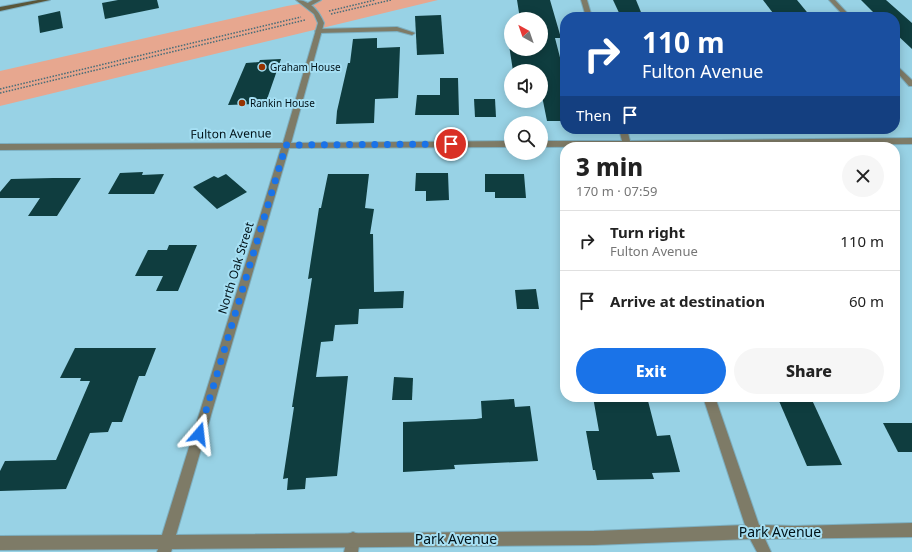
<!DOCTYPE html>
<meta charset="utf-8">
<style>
body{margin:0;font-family:"Noto Sans",sans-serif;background:#f6f6f6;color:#222;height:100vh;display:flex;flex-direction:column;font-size:15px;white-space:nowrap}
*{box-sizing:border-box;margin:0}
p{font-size:13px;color:#767676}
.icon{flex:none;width:22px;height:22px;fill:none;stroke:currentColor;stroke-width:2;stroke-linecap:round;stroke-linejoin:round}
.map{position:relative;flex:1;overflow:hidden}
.side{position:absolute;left:560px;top:142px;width:340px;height:260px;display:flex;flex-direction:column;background:#fff;border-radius:16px;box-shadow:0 2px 10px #0003}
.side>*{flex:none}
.banner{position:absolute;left:560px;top:12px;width:340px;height:122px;border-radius:16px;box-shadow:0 2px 10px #0003;background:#1a4fa0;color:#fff;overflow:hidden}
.needle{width:26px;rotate:320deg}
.fabs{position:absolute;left:504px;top:12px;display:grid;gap:8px}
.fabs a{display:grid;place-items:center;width:44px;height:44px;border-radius:50%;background:#fff;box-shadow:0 2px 10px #0003;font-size:20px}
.pin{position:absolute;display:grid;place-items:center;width:34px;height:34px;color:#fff;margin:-17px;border:2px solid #fff;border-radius:50%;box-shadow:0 1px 4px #0007}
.me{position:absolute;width:44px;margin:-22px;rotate:17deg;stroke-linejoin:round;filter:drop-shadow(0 0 3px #0008)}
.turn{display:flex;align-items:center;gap:14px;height:84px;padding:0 16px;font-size:18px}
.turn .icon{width:52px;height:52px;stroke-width:2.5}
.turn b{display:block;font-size:28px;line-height:34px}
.then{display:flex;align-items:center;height:38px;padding:0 16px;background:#0003;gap:8px;font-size:15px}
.round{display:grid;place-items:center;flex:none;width:42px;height:42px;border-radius:21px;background:#f6f6f6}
.headline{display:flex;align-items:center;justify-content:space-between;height:68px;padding:0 16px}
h1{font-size:24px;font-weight:800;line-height:30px}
.cta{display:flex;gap:8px;margin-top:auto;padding:8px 16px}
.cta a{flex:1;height:46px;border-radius:24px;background:#1a73e8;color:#fff;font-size:16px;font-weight:800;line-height:46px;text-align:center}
.cta a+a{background:#f6f6f6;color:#222}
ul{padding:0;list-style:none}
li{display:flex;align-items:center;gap:12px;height:60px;padding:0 16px;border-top:1px solid #e0e0e0}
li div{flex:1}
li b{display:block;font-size:15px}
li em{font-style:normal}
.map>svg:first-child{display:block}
.green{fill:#e7a78f}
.building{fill:#0f3d3f}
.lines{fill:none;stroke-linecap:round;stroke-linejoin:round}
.lane-casing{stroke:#7dafc0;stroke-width:2}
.street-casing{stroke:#7dafc0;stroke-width:2}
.secondary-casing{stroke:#7dafc0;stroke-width:2}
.path{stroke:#476c78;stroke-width:1.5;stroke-dasharray:1.5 1.5;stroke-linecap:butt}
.lane{fill:#7e7b67;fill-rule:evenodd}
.street{fill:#7e7b67;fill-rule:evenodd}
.secondary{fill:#5a5639;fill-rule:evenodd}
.route{stroke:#1a73e8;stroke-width:7;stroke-dasharray:0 12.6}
.poi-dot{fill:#973300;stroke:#a5dff3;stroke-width:1.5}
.labels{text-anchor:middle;stroke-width:4;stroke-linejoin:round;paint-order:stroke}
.far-poi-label{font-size:10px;fill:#001218;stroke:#a5dff3;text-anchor:start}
.street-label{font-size:12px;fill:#001218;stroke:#a5dff3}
.near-street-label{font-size:14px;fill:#001218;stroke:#a5dff3}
</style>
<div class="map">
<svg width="912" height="552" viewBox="0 0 912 552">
<rect width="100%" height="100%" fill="#98d2e5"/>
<!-- green -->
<path class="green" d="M323,0H438L0,106V71L287,6Z"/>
<!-- building -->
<g class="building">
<path d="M118,0H157L159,8L105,19L102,3Z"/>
<path d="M517,0H550L561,38H555L565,77V121H547L541,91V71H513L509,45H511V49H541V19H520Z"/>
<path d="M613,0H636L643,17H621Z"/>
<path d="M763,0H797L811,17H776Z"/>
<path d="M861,0H886L912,23V49L895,33V17H878Z"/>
<path d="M60,11L63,28L40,33L38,16Z"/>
<path d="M441,15L444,54L417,55L415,16Z"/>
<path d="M377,38V48L400,47L398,98L375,99L374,123L336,124L337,111L348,63H350L353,39Z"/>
<path d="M281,59L266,102H256L255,104L228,105L246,63L259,62L260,60Z"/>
<path d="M440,78H458L459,115H415L417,95H440Z"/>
<path d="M474,99H495L496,117H475Z"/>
<path d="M143,172L142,175L164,174L154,194H108L120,173Z"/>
<path d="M416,173H448L449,200L426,201V191H415Z"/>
<path d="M226,174L247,192L217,209L193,187L214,176L218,178Z"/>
<path d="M328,174H369L365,208L374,209L370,234H373L374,292L404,291L403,308L359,309L358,324L335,325L333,341L321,342L316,377L348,376L337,476L306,478L305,489L287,490L288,478L283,479L294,407H292L312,278L308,279L319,208H321Z"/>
<path d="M485,174H524L526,198H495V192H485Z"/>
<path d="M53,178H81L57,216H28L40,198H0V192L11,179Z"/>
<path d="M169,245H197L178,291H156L163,276H135L148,250H167Z"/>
<path d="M536,289L539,309H517L515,290Z"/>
<path d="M75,348H156L145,376H139L122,422H112L108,432L90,433L66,489L0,491V471L5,461L56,460L90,381H80L81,378H60Z"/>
<path d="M394,377L413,378L412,400H392Z"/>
<path d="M593,397H647L657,436L670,435L680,472L652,473L654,479L597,480L595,470H593L586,431H599Z"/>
<path d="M514,399L515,407L530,406L538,461L454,465L455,469L403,472V422L476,419L482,418L481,401Z"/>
<path d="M812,400L842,465L807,466L779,401Z"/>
<path d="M883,423H912V452H898Z"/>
</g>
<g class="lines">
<defs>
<g id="lane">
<path d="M313,0H321L310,6H306V4Z"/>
<path d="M397,27L415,33L412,35L397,31L318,33L315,31L318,29Z"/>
<path d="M353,532L358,534L360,539L358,552H344L348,534Z"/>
</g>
<g id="street">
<path d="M296,0C310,0 319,11 324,23L291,143L511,141V147L289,148L176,535L594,531L745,525L703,397H715L759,525L794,526L912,523V537L765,539L771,552H757L750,539L594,545L172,549L171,552H157L158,549L0,550V536L162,535L281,148L0,150V144L283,143L318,23L314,14Z"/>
<path d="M581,0H587L592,17H586Z"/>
<path d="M829,0H835L851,17H845Z"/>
<path d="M895,64L912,80V86H909L895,70Z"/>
<path d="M619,129H627L630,141L912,138V144L541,147V141H622Z"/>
</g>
<path id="secondary" d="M38,0H50L0,11V7Z"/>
</defs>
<!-- lane casing -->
<use href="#lane" class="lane-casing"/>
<!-- street casing -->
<use href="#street" class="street-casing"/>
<!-- secondary casing -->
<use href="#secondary" class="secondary-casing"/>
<!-- path -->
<g class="path">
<path d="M329,11L375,0"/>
<path d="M331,14L391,0"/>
<path d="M0,89L301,17"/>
<path d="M0,93L305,20"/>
</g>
<!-- lane -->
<use href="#lane" class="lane"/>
<!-- street -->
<use href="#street" class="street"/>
<!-- secondary -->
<use href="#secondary" class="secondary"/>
</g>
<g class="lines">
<!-- route -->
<path class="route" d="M199,434L286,145L451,144"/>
</g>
<!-- markers -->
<g class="poi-dot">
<circle cx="262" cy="67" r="4"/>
<circle cx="242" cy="103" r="4"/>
</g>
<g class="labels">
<!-- far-poi labels -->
<g class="far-poi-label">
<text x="270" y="71">Graham House</text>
<text x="250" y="107">Rankin House</text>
</g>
<!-- street labels -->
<g class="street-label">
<text transform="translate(231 134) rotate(-1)" y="4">Fulton Avenue</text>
<text transform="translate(236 268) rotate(-73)" y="4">North Oak Street</text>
</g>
<!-- near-street labels -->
<g class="near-street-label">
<text x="780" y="537">Park Avenue</text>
<text x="456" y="544">Park Avenue</text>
</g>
</g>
</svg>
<div class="fabs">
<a><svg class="needle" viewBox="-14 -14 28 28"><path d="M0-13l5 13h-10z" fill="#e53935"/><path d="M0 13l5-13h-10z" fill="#767676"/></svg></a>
<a><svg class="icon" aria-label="sound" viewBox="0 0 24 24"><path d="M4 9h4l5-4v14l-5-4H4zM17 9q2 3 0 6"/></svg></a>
<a><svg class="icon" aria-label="search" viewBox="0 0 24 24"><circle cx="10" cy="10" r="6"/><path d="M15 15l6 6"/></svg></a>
</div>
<div class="pin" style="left:451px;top:144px;background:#d93025"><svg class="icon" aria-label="arrive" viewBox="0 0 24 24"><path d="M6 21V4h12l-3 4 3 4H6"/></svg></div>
<svg class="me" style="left:199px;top:434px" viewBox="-20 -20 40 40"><path d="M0-17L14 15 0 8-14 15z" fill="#1a73e8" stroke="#fff" stroke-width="4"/></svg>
<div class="banner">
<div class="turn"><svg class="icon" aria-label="right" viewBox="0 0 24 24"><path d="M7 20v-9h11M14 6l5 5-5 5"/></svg><div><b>110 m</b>Fulton Avenue</div></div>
<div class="then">Then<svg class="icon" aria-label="arrive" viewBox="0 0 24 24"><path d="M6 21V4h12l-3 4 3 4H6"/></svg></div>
</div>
<section class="side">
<div class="headline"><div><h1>3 min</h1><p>170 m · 07:59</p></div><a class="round"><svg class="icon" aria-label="close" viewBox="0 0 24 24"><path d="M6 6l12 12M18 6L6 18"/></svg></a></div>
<ul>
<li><svg class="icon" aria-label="right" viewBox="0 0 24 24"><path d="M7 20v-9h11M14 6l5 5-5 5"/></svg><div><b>Turn right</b><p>Fulton Avenue</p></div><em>110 m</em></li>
<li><svg class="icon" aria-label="arrive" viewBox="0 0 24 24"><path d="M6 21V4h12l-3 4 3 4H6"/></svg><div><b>Arrive at destination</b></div><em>60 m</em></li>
</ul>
<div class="cta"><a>Exit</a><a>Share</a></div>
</section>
</div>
